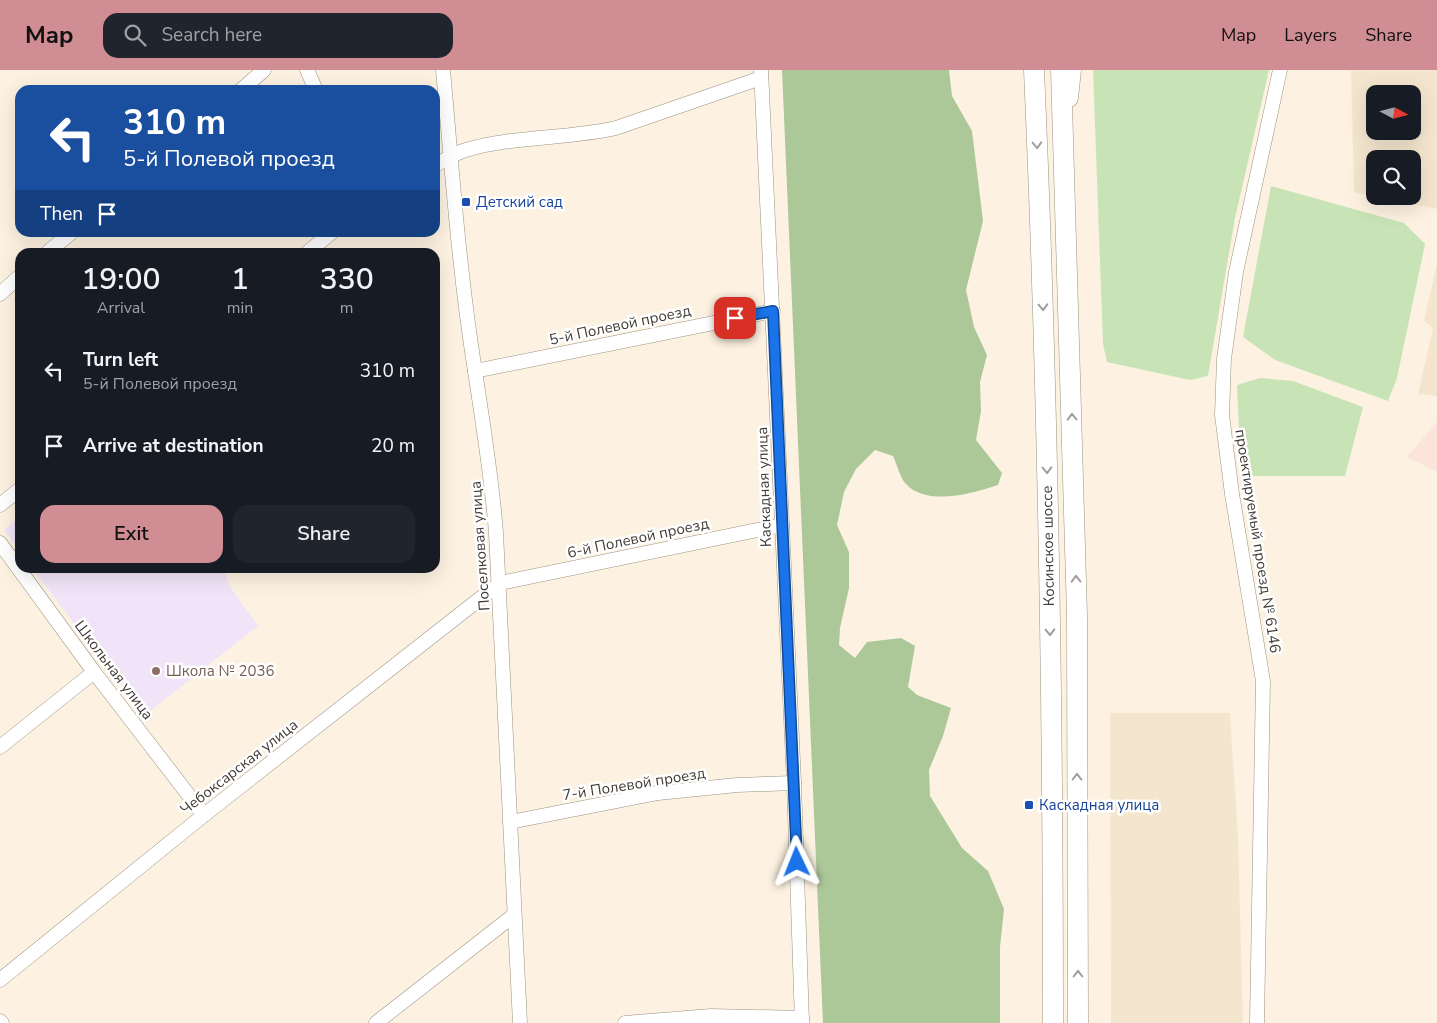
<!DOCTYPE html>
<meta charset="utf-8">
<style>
body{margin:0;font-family:"Nunito Sans",sans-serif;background:#20242c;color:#f1f3f6;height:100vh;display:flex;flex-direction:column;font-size:19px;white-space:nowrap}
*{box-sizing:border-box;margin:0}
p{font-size:16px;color:#9ea1a6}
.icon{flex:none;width:28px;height:28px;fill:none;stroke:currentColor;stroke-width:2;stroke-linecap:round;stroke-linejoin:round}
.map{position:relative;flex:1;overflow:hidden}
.panel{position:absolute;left:15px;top:178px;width:425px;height:325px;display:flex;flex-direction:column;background:#171b24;border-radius:15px;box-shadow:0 5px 20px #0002}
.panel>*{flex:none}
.banner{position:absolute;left:15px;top:15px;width:425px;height:152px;border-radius:15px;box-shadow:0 5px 20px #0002;background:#1a4fa0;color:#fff;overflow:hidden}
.needle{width:32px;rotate:97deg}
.tools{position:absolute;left:1366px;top:15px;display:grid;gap:10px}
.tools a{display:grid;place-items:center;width:55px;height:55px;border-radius:10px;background:#171b24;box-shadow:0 5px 20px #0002;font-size:25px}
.pin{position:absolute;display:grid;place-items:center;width:42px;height:42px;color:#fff;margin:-21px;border-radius:10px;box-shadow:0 2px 8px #0006}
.me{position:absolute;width:55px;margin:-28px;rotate:358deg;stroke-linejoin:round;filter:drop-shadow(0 0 4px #0008)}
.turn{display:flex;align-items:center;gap:18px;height:105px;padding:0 25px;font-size:22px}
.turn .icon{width:65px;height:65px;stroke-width:2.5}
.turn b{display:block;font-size:35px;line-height:42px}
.then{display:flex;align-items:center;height:48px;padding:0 25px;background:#0003;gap:10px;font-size:19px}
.eta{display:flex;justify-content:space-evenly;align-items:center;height:85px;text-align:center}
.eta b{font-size:30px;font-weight:600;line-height:35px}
.action{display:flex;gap:10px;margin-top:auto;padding:10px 25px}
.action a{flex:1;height:58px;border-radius:15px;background:#d08d93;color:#111;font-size:20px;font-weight:600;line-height:58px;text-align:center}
.action a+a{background:#20242c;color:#f1f3f6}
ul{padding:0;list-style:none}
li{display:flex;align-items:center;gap:15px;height:75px;padding:0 25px}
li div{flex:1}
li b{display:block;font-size:19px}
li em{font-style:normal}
header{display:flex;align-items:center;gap:30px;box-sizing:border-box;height:70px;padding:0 25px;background:#d08d93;color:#111}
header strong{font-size:24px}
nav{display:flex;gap:28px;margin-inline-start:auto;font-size:18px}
.search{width:350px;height:45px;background:#20242c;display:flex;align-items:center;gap:12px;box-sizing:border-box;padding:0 18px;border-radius:15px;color:#9ea1a6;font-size:19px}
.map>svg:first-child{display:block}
.commercial{fill:#fce4da}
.built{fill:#f4e6ce;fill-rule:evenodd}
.education{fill:#f1e4f8}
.green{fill:#c8e4b6}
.forest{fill:#acc899}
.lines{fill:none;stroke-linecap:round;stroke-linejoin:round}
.minor-casing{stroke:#9b9282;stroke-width:15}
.major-casing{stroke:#9b9282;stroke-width:19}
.highway-casing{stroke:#9b9282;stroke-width:21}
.minor{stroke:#fff;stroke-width:14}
.major{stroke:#fff;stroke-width:18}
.highway{stroke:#fff;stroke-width:20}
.oneway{stroke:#a09e9a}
.route-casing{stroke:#114b97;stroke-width:12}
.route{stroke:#1a73e8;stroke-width:9}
.transit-dot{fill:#1a4fb4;stroke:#fff;stroke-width:2}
.education-dot{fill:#8d6e63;stroke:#fff;stroke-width:2}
.labels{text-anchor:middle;stroke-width:5;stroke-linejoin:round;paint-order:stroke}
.transit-label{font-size:15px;fill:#164399;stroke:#fff;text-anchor:start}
.street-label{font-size:15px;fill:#403c35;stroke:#fff}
.education-label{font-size:15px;fill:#785e54;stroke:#fff;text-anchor:start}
</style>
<header>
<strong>Map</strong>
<div class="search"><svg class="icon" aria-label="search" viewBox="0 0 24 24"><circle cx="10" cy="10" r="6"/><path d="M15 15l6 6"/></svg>Search here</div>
<nav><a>Map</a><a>Layers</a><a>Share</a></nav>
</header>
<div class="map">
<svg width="1437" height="953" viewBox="0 0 1437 953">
<rect width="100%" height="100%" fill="#fdf2e1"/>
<!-- commercial -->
<path class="commercial" d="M1437,352V402L1407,387Z"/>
<!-- built -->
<g class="built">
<path d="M1351,0H1437V139L1354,122ZM1375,24H1412V61H1375ZM1375,89H1412V126H1375Z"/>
<path d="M1437,194V326L1418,324L1433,258L1424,251Z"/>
<path d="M1110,643H1230L1238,767L1243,953H1111Z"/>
</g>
<!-- education -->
<g class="education">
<path d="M20,446V481L4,460Z"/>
<path d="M32,498H224L229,515L258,556L144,646Z"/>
</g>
<!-- green -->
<g class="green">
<path d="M1093,0H1269L1235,148L1208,306L1190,310L1107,292L1103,274Z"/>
<path d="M1271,116L1404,153L1425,174L1397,308L1388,331L1275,290L1243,267Z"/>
<path d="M1260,308L1293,311L1363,337L1345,406H1241L1237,315Z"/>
</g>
<!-- forest -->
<path class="forest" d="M782,0H949L952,26L972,61L983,151L966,220L974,257L987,285L980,312L981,341L976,370L1002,403L998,415C974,423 927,437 906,414C900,408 897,394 893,386L875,380L856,399L844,422L837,455L849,482V518L840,558L839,575L855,588L867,572L901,568L915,576L908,617L917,625L951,638L943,666L929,700L930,726L962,778L988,801L1004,839L1000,877V953H823Z"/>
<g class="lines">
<defs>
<g id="minor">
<path d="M307,0L316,20"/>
<path d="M443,0C452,100 459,202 475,301C483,355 492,408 496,463L520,953"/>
<path d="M761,0L794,713L802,953"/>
<path d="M241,20L264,0"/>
<path d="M435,95C445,90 455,83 466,80C512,66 568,69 616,58L761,8"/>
<path d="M48,182L72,162"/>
<path d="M308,182L332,162"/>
<path d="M0,224L20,206"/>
<path d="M475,301L773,241"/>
<path d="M0,435L20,419"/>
<path d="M0,473L94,602L204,745"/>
<path d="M0,677L94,602"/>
<path d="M510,752L658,723L737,715L794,713"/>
<path d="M0,910L204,745L500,513L782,455"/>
<path d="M0,951L2,953"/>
<path d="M376,953L514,845"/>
<path d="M625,953L711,946L802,948"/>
<path d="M1257,953L1263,611L1232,424L1222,345L1224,289L1236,202L1280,0"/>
</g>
<path id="major" d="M1069,28L1072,0"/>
<g id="highway">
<path d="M1034,0C1048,317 1053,635 1053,953"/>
<path d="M1061,0L1077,545L1078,953"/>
</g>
</defs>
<!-- minor casing -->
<use href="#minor" class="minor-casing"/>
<!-- major casing -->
<use href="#major" class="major-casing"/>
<!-- highway casing -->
<use href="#highway" class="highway-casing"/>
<!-- minor -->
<use href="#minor" class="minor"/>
<!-- major -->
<use href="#major" class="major"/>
<!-- highway -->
<use href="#highway" class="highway"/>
</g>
<!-- one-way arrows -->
<defs><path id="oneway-chevron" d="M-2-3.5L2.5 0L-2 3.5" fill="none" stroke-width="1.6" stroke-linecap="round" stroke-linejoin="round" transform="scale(1.25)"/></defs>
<g class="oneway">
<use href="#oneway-chevron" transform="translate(1037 75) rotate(88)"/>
<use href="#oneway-chevron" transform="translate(1043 237) rotate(88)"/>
<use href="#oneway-chevron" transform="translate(1072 347) rotate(-91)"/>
<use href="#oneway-chevron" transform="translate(1047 400) rotate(89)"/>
<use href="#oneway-chevron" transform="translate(1076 509) rotate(-91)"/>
<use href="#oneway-chevron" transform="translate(1050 562) rotate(89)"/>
<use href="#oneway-chevron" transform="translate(1077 707) rotate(-90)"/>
<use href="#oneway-chevron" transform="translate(1078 904) rotate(-90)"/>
</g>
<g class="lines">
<defs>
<path id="route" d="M735,248L773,241L797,792"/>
</defs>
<!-- route casing -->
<use href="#route" class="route-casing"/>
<!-- route -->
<use href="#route" class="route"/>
</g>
<!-- markers -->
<g class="transit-dot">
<rect x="461" y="127" width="10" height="10" rx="2.5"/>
<rect x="1024" y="730" width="10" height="10" rx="2.5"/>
</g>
<circle class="education-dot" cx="156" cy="601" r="5"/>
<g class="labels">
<!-- transit labels -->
<g class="transit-label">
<text x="476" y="137">Детский сад</text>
<text x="1039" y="740">Каскадная улица</text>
</g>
<!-- street labels -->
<g class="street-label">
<text transform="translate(620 255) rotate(-12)" y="5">5-й Полевой проезд</text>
<text transform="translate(764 417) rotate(-92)" y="5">Каскадная улица</text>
<text transform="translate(638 468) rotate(-12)" y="5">6-й Полевой проезд</text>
<text transform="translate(1258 471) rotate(81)" y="5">проектируемый проезд № 6146</text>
<text transform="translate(480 476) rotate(-94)" y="5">Поселковая улица</text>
<text transform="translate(1048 476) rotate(-91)" y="5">Косинское шоссе</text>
<text transform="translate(114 600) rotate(53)" y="5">Школьная улица</text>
<text transform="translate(239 697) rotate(-38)" y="5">Чебоксарская улица</text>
<text transform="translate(634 714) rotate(-9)" y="5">7-й Полевой проезд</text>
</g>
<!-- education labels -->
<g class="education-label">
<text x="166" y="606">Школа № 2036</text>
</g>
</g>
</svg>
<div class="tools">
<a><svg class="needle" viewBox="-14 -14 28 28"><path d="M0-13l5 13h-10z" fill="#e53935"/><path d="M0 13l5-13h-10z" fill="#9ea1a6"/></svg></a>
<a><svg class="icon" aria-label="search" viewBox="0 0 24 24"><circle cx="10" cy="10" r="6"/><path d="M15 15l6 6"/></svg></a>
</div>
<div class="pin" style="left:735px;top:248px;background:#d93025"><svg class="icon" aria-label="arrive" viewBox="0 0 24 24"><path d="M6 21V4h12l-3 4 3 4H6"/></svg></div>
<svg class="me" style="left:797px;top:792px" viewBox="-20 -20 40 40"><path d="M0-17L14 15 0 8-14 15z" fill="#1a73e8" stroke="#fff" stroke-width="4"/></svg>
<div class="banner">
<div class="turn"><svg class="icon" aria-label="left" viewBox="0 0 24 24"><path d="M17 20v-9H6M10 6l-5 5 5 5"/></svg><div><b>310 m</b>5-й Полевой проезд</div></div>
<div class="then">Then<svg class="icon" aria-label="arrive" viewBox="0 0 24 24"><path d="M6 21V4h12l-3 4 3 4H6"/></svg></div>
</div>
<section class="panel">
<div class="eta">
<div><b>19:00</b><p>Arrival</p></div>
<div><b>1</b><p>min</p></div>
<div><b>330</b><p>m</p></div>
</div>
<ul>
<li><svg class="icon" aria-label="left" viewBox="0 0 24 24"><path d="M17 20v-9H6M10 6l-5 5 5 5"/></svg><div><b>Turn left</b><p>5-й Полевой проезд</p></div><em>310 m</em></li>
<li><svg class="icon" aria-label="arrive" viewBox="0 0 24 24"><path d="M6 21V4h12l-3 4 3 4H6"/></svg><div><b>Arrive at destination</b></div><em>20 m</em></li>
</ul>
<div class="action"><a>Exit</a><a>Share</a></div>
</section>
</div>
